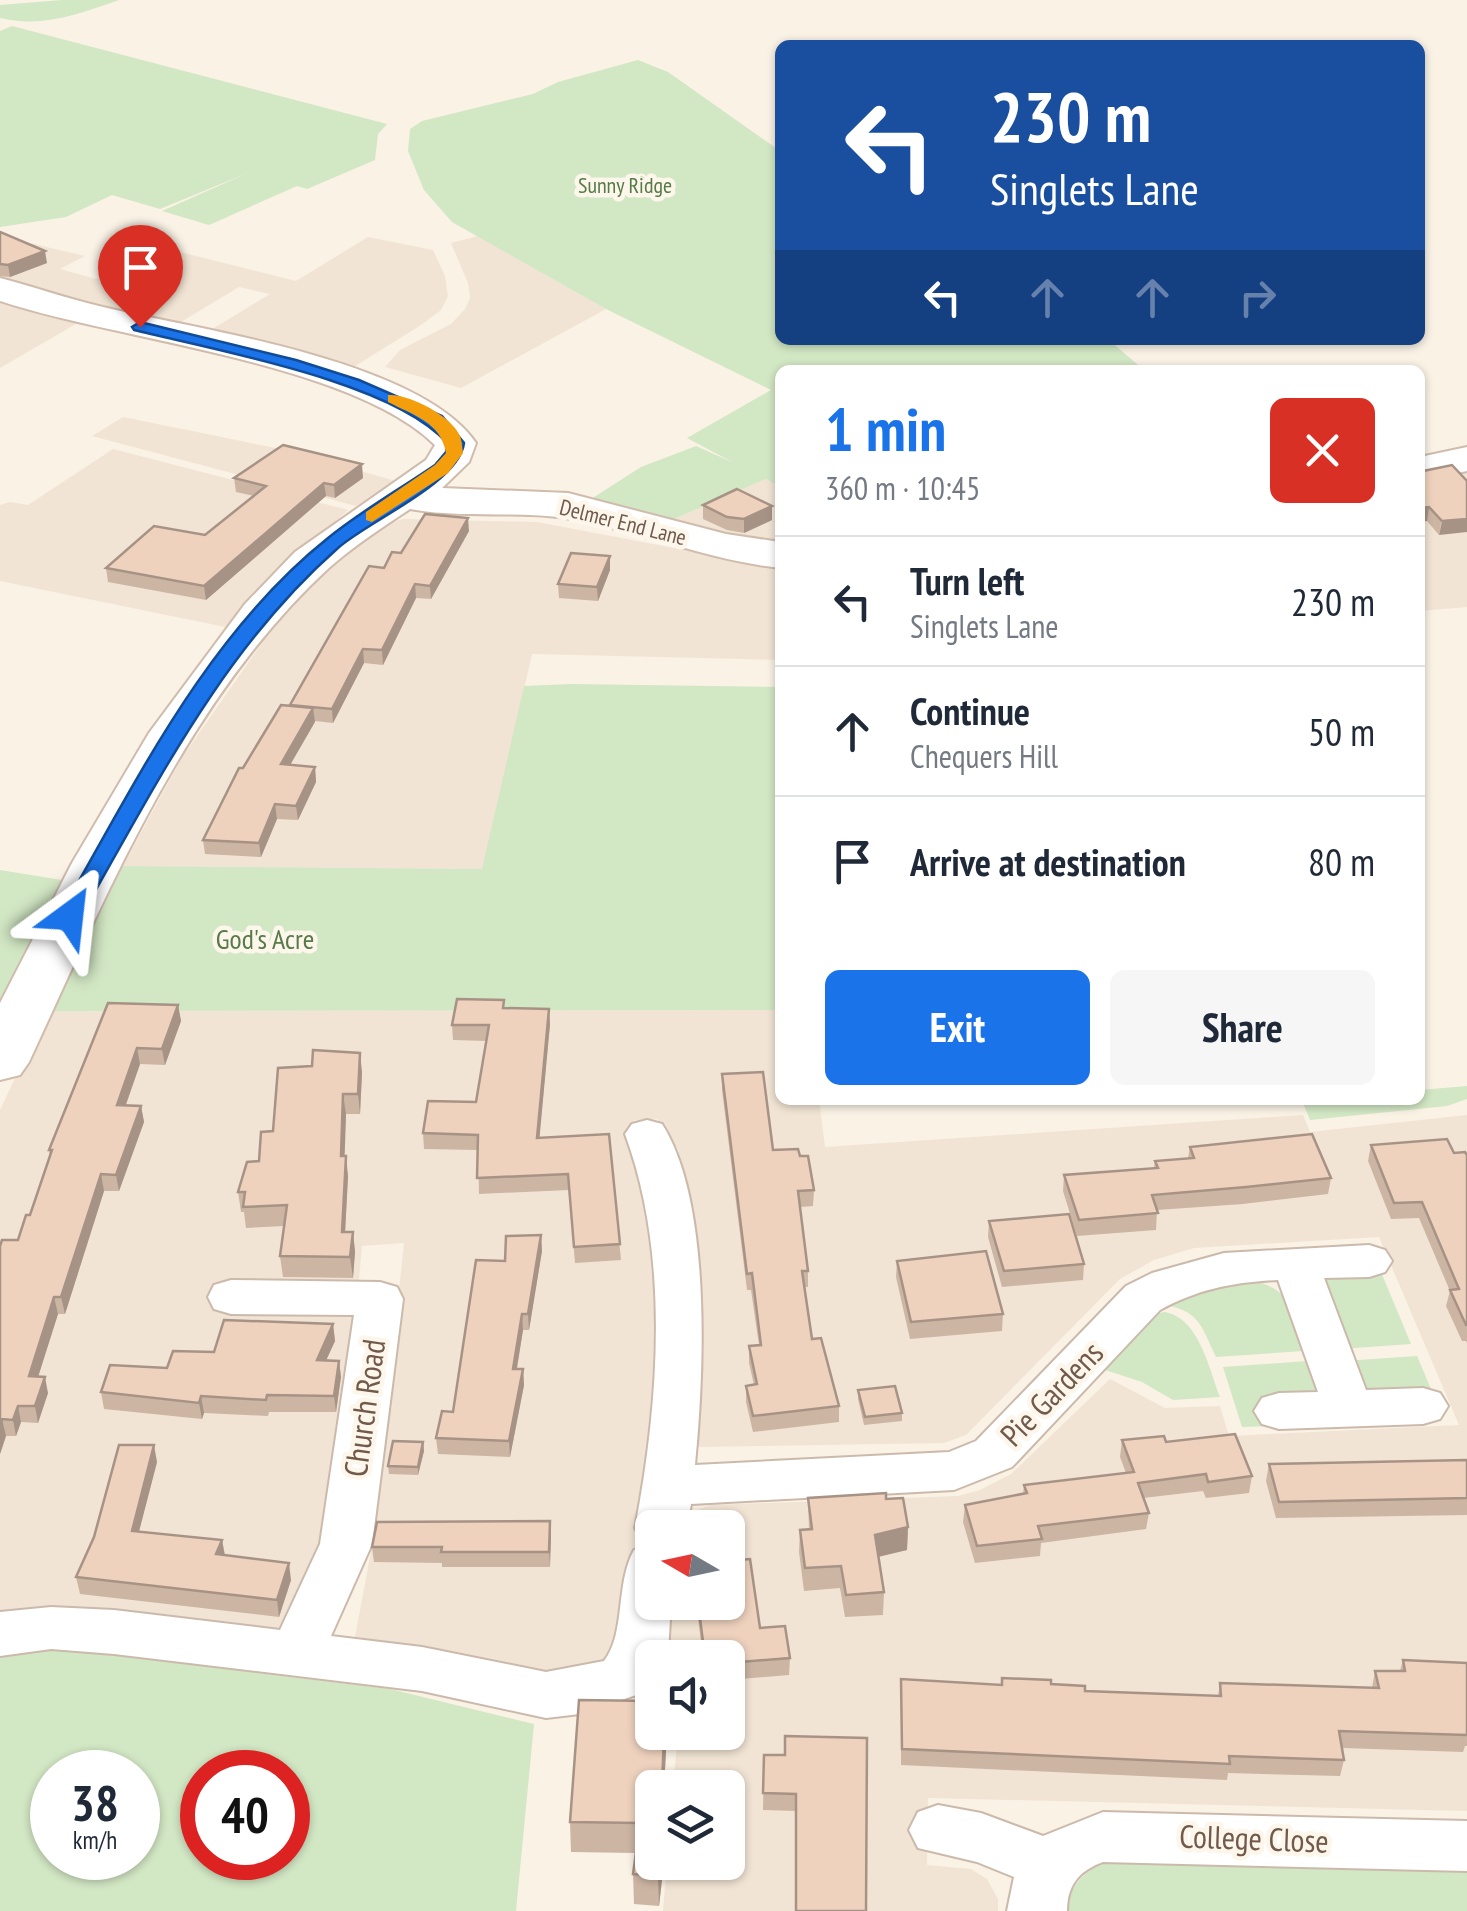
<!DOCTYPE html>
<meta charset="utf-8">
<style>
body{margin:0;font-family:"PT Sans Narrow",sans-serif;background:#f6f6f7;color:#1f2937;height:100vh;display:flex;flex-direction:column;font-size:38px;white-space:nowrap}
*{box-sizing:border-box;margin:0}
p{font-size:32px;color:#747a83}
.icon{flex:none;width:55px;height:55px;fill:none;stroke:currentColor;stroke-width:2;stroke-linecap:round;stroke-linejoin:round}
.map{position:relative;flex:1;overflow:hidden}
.details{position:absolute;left:775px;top:365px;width:650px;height:740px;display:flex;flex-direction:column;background:#fff;border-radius:15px;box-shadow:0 2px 8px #0004}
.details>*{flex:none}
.hud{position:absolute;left:775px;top:40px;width:650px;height:305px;border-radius:15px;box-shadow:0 2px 8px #0004;background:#1a4fa0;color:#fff;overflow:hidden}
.needle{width:65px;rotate:279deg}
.tools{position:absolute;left:635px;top:1510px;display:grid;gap:20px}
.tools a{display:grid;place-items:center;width:110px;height:110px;border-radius:15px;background:#fff;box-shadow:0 2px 8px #0004;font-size:50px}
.speed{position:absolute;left:30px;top:1750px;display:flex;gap:20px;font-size:50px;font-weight:700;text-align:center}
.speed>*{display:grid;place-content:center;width:130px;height:130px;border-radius:50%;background:#fff;box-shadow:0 2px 8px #0004;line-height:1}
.speed small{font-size:25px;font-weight:400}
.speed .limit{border:15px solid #d22;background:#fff;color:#111}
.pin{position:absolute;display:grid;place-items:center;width:85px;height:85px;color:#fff;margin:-102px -42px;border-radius:50% 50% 50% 0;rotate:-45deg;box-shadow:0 0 10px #0007}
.pin .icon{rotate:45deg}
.me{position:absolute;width:110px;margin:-55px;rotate:30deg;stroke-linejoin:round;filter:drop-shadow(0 0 8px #0008)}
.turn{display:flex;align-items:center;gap:35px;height:210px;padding:0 50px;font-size:45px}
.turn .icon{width:130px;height:130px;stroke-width:2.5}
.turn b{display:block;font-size:70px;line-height:85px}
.lanes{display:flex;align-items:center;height:95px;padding:0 50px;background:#0003;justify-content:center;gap:50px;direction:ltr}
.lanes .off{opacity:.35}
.round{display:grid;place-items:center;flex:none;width:105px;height:105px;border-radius:15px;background:#f6f6f7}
.overview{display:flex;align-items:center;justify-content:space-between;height:170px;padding:0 50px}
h1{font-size:60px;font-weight:600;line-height:75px;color:#1a73e8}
.action{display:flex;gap:20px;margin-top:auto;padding:20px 50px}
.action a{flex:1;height:115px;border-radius:15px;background:#1a73e8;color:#fff;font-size:40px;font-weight:600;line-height:115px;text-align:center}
.action a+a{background:#f6f6f7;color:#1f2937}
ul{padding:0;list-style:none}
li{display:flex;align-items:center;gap:30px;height:130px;padding:0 50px;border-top:2px solid #e0e1e3}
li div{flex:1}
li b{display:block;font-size:38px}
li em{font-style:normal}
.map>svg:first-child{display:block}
.residential{fill:#f1e4d4}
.green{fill:#d2e7c4;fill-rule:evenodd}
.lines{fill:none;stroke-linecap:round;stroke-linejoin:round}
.street-casing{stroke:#cbbaac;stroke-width:4}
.secondary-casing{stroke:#d0bcad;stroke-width:4}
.street{fill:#fff;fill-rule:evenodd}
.secondary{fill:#fff;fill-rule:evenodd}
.wall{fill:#cdb5a3}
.shaded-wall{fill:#a79385}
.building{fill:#eed2be;stroke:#a79385;stroke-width:2.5}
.route{fill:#1a73e8;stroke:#114b97;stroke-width:2.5}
.slow{fill:#f59e0b}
.labels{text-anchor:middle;stroke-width:9;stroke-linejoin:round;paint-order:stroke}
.far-park-label{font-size:22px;fill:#567b48;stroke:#fdf6eb}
.far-street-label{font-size:22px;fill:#715a4c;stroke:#fdf6eb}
.park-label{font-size:28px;fill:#567b48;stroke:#fdf6eb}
.near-street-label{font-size:32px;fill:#715a4c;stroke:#fdf6eb}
</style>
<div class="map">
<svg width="1467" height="1911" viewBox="0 0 1467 1911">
<rect width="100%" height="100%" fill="#faf2e5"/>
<!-- residential -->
<g class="residential">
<path d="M0,236L85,256L60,269L96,279L164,248L296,281L368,237L433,250L445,276L448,296L441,310L421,325L344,373L204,334L270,294L239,287L171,328L0,282Z"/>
<path d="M478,236L606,309L461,388L385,367L400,350L451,324L465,309L470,298L468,283L451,243Z"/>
<path d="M0,296L81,321L0,368Z"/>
<path d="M123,417L295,452L399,482L356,506L92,436Z"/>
<path d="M113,449L348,510L278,575L235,629L0,581V505L10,502L28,505Z"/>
<path d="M1467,469V607L1420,611V477Z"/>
<path d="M766,479L780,487V549L665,523Z"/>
<path d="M403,519L537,522L711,555L780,562V660L532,654L483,869L123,866L181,759L271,630L366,529Z"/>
<path d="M780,1010V1100H819L825,1147L1303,1115L1310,1132L1467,1115V1811L928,1798L927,1865L971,1869L987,1879L998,1899V1911H663L667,1863L728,1862V1788L673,1787L678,1733L728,1732V1658L663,1657L667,1603L728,1602V1528L680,1527L682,1520L691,1512L711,1505L958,1496L980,1490L1011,1474L1110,1379L1165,1408L1220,1406L1229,1436L1459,1425L1379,1237L1194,1248L1154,1260L1120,1279L966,1435L944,1443L698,1447L679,1151L657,1119L634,1120L650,1163L658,1262L653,1448L626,1649L611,1670L553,1682L355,1637L372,1546L404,1243L362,1246L355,1323L317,1573L295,1611L276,1631L0,1616V1110L47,1011Z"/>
</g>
<!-- green -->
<g class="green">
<path d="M62,0H119C79,14 42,28 0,18V5Z"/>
<path d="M12,26L387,124L378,134L375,160L307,189L297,186L209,225L162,211L250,172L160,209L112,195L66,217L0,227V31Z"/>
<path d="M638,60L668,72L780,151V340H1109L1144,370H780V487L766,479L665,523L588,501L641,467L696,446L734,463L687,438L771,390L606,309L452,222L424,190L408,151L410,129L422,121L533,94L558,82Z"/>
<path d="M571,684L780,687V1010L47,1011L82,933L123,866L482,869L524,686Z"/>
<path d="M0,870L68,881L0,1018Z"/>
<path d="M1467,1086V1099L1447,1106L1310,1120L1303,1103L1420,1100V1090Z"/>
<path d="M1381,1272L1411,1344L1340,1349L1321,1283L1325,1277Z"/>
<path d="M1244,1279C1292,1286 1295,1312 1318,1350L1216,1357C1200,1323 1199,1310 1159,1304Z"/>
<path d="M1164,1312C1199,1317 1209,1369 1220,1397L1173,1400L1142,1382L1099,1368L1146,1316Z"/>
<path d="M1417,1356L1431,1389L1366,1392L1344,1361Z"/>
<path d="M1321,1360V1388L1315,1394L1272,1426L1242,1427L1223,1367Z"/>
<path d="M30,1645L390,1689L534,1724L516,1911H0V1650ZM52,1772H138V1858H52ZM202,1772H288V1858H202Z"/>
<path d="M1103,1861L1467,1863V1911H1064C1071,1886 1081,1875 1103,1861Z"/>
</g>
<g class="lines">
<defs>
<g id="street">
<path d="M647,1120L662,1124C712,1202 704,1375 695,1465L949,1452L976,1441L1126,1286L1152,1273L1224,1253L1369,1245L1385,1250L1392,1261L1385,1272L1369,1277L1324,1278L1366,1390L1423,1388L1440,1393L1448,1406L1440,1419L1423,1424L1279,1429L1262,1424L1254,1411L1262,1398L1279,1393L1318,1392L1278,1280C1235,1282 1198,1289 1160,1310L1012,1467L954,1490L691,1504L687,1528H652V1602H671L668,1654L666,1658H652V1679L642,1693L580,1714L546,1718L422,1691L114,1654L51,1649L0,1656V1612L51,1607L114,1610L280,1630L320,1544L354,1315L231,1314L214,1309L208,1297L214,1285L231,1280L380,1282L397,1287L403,1299L372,1544L331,1636L422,1647L546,1672L604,1661C626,1633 615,1584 634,1550L650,1544L643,1542L635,1528C659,1403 670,1255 625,1134L632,1124Z"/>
<path d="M938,1805L981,1813L1043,1836L1103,1812L1467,1821V1871L1103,1862C1079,1871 1067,1885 1067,1911H1007L1014,1877L977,1862L918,1848L909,1830L918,1812Z"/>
</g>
<g id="secondary">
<path d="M0,278C35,287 68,299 103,307C199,330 419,360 476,443L469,462L442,488L568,493L726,534L780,542V568C708,560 642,532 571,519C518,510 463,519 410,509C383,527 355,545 330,567C187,698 109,890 29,1062L20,1075L0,1080V1003L72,863L149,733L245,604L295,552L426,460L435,445C351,362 117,340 0,301Z"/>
<path d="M1467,447V471L1420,481V457Z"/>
</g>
</defs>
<!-- street casing -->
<use href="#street" class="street-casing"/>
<!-- secondary casing -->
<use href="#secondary" class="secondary-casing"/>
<!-- street -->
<use href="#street" class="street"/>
<!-- secondary -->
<use href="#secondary" class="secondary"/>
</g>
<!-- wall -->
<g class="wall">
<path d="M0,232L47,263L10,277L0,276Z"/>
<path d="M1452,465L1439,535L1427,521L1420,522V466L1423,471Z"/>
<path d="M234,478H363L335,498L326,496L206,600L108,582L106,568L205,535L254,496L236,492Z"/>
<path d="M703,505L772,506V520L744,533L727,530L703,519Z"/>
<path d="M469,531L431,599L416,598L383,665L364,663L333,723L315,721L290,765L315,767L316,782L298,820L277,819L261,857L205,854L203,840L243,768L291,706L384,568L401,553Z"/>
<path d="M610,556V570L598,601L559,598L558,584Z"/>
<path d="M504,1000V1008L550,1024L539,1138L609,1134L621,1260L575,1263L569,1190L479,1194L478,1150L424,1149L423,1133L476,1102L487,1041L453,1040L452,1025Z"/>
<path d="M108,1003L178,1005L181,1021L165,1065L140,1064L126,1105L141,1106L144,1122L119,1191H104L65,1314H58L38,1376L48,1393L38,1423L21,1422L16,1436H6L0,1454V1246L18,1240L30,1215L50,1157L49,1150Z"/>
<path d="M362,1072L360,1114H346L344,1156L348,1176L345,1232H353L355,1252L353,1278L283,1277L280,1256L284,1226L246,1228L244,1212H241L238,1192L259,1161L273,1131Z"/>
<path d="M722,1074L773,1150L800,1156L814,1190L813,1206L800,1207L808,1271V1287H804L812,1339L839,1406V1422L753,1432L746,1402V1386L754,1385L749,1363V1346L759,1345L751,1290H747L722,1090Z"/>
<path d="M1371,1145L1467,1155V1343L1466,1341H1462L1446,1306L1450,1291L1419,1218L1391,1219L1368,1161Z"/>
<path d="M1190,1147L1331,1178L1328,1194L1243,1204L1157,1210L1156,1230L1077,1236L1063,1191L1064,1175L1154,1168L1155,1161L1188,1158Z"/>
<path d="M989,1221L1084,1264L1083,1280L1002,1287L988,1237Z"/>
<path d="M541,1235L542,1251L529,1330H523L517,1369H523L524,1385L510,1457L438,1454L436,1438L453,1412L505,1261Z"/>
<path d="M897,1261L1003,1314L1002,1331L910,1339L896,1277Z"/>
<path d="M333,1324L335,1341L326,1360L339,1361L341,1377L336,1412H269L268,1416L204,1413L202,1419L104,1409L101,1392L167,1368L214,1352Z"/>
<path d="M858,1390L902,1413V1421L864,1425L858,1399Z"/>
<path d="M1122,1440L1166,1442L1252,1476L1249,1493L1206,1498L1203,1491L1143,1498L1149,1513L1146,1529L1041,1543L1040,1556L975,1563L963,1522L965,1505L1023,1494L1024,1485L1126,1473L1120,1457Z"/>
<path d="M423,1442L424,1451L418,1475L389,1474L388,1466Z"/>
<path d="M1467,1460V1515L1276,1518L1266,1481L1269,1464Z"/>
<path d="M157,1462L139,1531L222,1540L225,1555L291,1580L279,1617L80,1594L76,1577Z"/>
<path d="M808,1498L886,1499L908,1527L907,1550L879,1556L884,1592L883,1615L845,1617L840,1588L804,1591L799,1552L800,1530L809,1529Z"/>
<path d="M550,1521V1567H442V1563L374,1562L372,1547Z"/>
<path d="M696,1602H728L760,1628L790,1658L789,1675L728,1680V1658H703Z"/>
<path d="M1403,1660L1467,1663V1746H1465L1463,1752L1342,1748L1344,1760L1340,1776L1228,1773L1227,1780L901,1765V1679L1002,1685L1051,1684L1085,1691L1218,1696L1220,1683L1372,1688L1375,1671H1400Z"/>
<path d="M667,1732L664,1788H652V1862H664L659,1906L634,1904L633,1874L635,1853L571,1852L570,1822Z"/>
<path d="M867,1738L796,1811L763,1810L764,1755H784Z"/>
</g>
<!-- shaded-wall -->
<g class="shaded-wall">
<path d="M45,251L47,263L10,277L8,265Z"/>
<path d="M362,464L363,478L335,498L334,485Z"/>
<path d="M324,483L326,496L206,600L204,586Z"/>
<path d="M772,506V520L744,533V519Z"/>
<path d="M1429,507L1427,521L1420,522V508Z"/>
<path d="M468,518L469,531L431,599L430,586Z"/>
<path d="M1467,519V532L1439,535L1442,521Z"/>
<path d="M610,556V570L598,601L597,587Z"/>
<path d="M415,584L416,598L383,665L382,650Z"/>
<path d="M363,649L364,663L333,723L332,709Z"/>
<path d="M313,708L315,722L282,779L281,764Z"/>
<path d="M315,767L316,782L298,820L296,806Z"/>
<path d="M275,804L277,819L261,857L259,843Z"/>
<path d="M178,1005L181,1021L165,1065L162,1049Z"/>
<path d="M549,1009L550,1024L538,1154L537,1138Z"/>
<path d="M137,1048L140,1064L120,1121L117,1105Z"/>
<path d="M360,1053L362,1072L360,1114L358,1094Z"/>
<path d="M343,1094L346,1114L344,1176L341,1156Z"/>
<path d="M141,1106L144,1122L119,1191L116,1175Z"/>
<path d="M346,1156L348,1176L344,1253L342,1232Z"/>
<path d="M101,1174L104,1191L65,1314L61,1297Z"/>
<path d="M353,1232L355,1252L353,1278L350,1257Z"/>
<path d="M541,1235L542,1251L529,1330L528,1314Z"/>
<path d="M54,1297L58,1314L33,1393L29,1376Z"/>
<path d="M522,1314L523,1330L514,1385L513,1369Z"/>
<path d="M333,1324L335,1341L319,1376L317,1360Z"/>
<path d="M339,1361L341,1377L336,1412L334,1396Z"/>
<path d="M523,1369L524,1385L510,1457L509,1441Z"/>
<path d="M45,1377L48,1393L38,1423L35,1406Z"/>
<path d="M201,1396L204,1413L202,1419L199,1403Z"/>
<path d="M18,1406L21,1422L16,1436L13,1420Z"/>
<path d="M2,1419L6,1436L0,1454V1426Z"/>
<path d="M423,1442L424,1451L418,1475V1467Z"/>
<path d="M154,1445L157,1462L135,1547L132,1531Z"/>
<path d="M550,1521L551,1536L550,1567L549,1552Z"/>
<path d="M908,1527L907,1550L874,1558L875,1535Z"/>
<path d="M222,1540L225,1557L216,1554Z"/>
<path d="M289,1563L291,1580L279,1617L277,1600Z"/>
<path d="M664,1732H667L664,1788H662Z"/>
<path d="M659,1862H664L659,1906L658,1876Z"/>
</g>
<!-- building -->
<g class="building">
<path d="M0,232L45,251L8,265L0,264Z"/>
<path d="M283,445L362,464L334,485L324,483L204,586L106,568L154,526L205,535L266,486L234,478Z"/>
<path d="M1452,465L1467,481V519L1442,521L1429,507L1420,508V466L1423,471Z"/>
<path d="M737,489L772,506L744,519L727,517L703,505Z"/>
<path d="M425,514L468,518L430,586L415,584L382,650L363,649L332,709L290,705L369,566L384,568L392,552L401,553Z"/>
<path d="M571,553L610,556L597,587L558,584Z"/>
<path d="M281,705L313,708L281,764L315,767L296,806L275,804L259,843L203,840L239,768H243Z"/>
<path d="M457,999L504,1000L503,1008L549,1009L537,1138L609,1134L620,1244L574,1247L568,1174L477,1178L478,1135L423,1133L428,1101L476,1102L489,1025H452Z"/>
<path d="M108,1003L178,1005L162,1049L137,1048L117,1105L141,1106L116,1175L101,1174L61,1297H54L29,1376L45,1377L35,1406H18L13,1420L2,1419L0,1426V1246L2,1240H18L26,1215H30L52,1150H49Z"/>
<path d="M313,1050L360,1053L358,1094H343L341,1156H346L342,1232H353L350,1257L280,1256L287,1205L243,1207L245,1192H238L247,1162L259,1161L261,1132L273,1131L278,1068L312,1066Z"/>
<path d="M763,1072L773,1150L798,1149L800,1156H808L814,1190L798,1191L808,1271H802L812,1339L821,1338L839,1406L753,1416L746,1386L757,1384L749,1346L761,1345L752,1273L747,1274L722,1074Z"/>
<path d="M1312,1134L1331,1178L1246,1187L1152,1195L1158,1213L1079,1220L1064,1175L1158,1168L1155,1161L1194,1158L1190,1147Z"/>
<path d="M1447,1139L1454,1153L1465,1152L1467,1155V1325H1466L1450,1290L1459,1289L1422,1202L1394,1203L1371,1145Z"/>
<path d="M1069,1214L1084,1264L1004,1271L989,1221Z"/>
<path d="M541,1235L528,1314H522L513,1369H523L509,1441L436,1438L442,1411L453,1412L476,1260L505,1261L506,1236Z"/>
<path d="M986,1251L1003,1314L911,1322L897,1261Z"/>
<path d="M224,1320L333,1324L317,1360L339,1361L334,1396L267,1395L266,1400L201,1396L199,1403L101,1392L110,1365L167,1368L173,1351L214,1352Z"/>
<path d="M895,1386L902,1413L865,1417L858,1390Z"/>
<path d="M1235,1434L1252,1476L1208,1482L1206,1474L1138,1483L1149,1513L1038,1526L1042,1539L977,1546L965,1505L1027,1493L1024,1485L1134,1472L1122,1440L1164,1436L1166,1442Z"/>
<path d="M393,1441L423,1442L418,1467L388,1466Z"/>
<path d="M119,1445H154L132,1531L222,1540L216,1554L289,1563L277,1600L76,1577L94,1537Z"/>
<path d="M1467,1460V1498L1279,1502L1269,1464Z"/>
<path d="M886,1493V1499L903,1498L908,1527L875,1535L884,1592L846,1595L841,1566L805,1568L800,1530L812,1529L808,1498Z"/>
<path d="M550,1521L549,1552H441L442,1547H372L377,1522Z"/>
<path d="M750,1559L760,1628L785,1626L790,1658L728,1663V1658H705L698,1602H728V1561Z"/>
<path d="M1403,1660L1467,1663V1735L1339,1731L1344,1760L1229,1756L1230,1764L902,1749L901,1679L1002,1685V1678L1051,1680V1684L1085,1686V1691L1221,1696L1220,1683L1379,1688L1375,1671H1405Z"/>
<path d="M579,1700L652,1701V1732H664L662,1788H652V1862H659L658,1876L633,1874L640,1823L570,1822Z"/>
<path d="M785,1736L867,1738L866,1911H796V1794L763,1793L764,1755H785Z"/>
</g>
<!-- route -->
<path class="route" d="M140,322L296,360L359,380L442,416L464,443C459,483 368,521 338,548C223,649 156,785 81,916L70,922L59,916C135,784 206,635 328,538C361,511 400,489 435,465L446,452L447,443C394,382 215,350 134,330L132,327Z"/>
<!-- slow -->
<path class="slow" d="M388,395C408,393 452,416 460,436C462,441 462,447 463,453L448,473L372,522L366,520V512L435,465L446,453C441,422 413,415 388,402Z"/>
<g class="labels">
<!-- far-park labels -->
<g class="far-park-label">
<text x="625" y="193">Sunny Ridge</text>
</g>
<!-- far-street labels -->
<g class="far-street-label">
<text transform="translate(623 522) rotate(14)" y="8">Delmer End Lane</text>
</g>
<!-- park labels -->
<g class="park-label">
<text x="265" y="949">God's Acre</text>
</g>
<!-- near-street labels -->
<g class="near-street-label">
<text transform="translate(1052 1394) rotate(-46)" y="11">Pie Gardens</text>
<text transform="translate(365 1408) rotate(-82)" y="11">Church Road</text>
<text transform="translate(1254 1839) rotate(2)" y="11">College Close</text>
</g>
</g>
</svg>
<div class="tools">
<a><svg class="needle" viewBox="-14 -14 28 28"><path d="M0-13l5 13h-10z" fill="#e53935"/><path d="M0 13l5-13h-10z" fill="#747a83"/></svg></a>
<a><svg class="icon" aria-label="sound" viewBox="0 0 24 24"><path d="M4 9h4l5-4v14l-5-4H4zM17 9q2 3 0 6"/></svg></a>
<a><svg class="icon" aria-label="layers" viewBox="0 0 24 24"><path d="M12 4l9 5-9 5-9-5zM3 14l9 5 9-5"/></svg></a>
</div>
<div class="speed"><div>38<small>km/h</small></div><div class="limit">40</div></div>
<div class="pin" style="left:140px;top:327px;background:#d93025"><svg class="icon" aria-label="arrive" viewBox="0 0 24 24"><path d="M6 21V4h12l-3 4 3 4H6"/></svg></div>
<svg class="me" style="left:70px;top:916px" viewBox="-20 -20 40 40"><path d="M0-17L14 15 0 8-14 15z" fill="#1a73e8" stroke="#fff" stroke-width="4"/></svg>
<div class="hud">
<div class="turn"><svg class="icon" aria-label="left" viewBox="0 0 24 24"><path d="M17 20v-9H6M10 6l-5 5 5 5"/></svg><div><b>230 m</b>Singlets Lane</div></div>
<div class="lanes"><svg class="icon" aria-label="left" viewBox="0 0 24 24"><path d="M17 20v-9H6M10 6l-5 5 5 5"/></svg><svg class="icon off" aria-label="ahead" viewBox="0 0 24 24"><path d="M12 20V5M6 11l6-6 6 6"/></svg><svg class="icon off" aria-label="ahead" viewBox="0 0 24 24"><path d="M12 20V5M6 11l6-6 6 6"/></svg><svg class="icon off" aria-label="right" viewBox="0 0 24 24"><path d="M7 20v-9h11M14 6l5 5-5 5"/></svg></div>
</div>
<section class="details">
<div class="overview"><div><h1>1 min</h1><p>360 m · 10:45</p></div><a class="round" style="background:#d93025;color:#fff"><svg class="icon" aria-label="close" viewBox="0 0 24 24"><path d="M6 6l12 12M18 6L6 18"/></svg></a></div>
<ul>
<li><svg class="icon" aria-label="left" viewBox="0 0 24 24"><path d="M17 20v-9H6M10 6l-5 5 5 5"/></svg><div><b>Turn left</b><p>Singlets Lane</p></div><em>230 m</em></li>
<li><svg class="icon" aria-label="ahead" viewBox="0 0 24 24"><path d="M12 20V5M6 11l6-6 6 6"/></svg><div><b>Continue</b><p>Chequers Hill</p></div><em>50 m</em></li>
<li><svg class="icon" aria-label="arrive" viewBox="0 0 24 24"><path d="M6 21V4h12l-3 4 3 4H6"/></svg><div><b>Arrive at destination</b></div><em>80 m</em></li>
</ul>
<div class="action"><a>Exit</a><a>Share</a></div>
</section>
</div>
